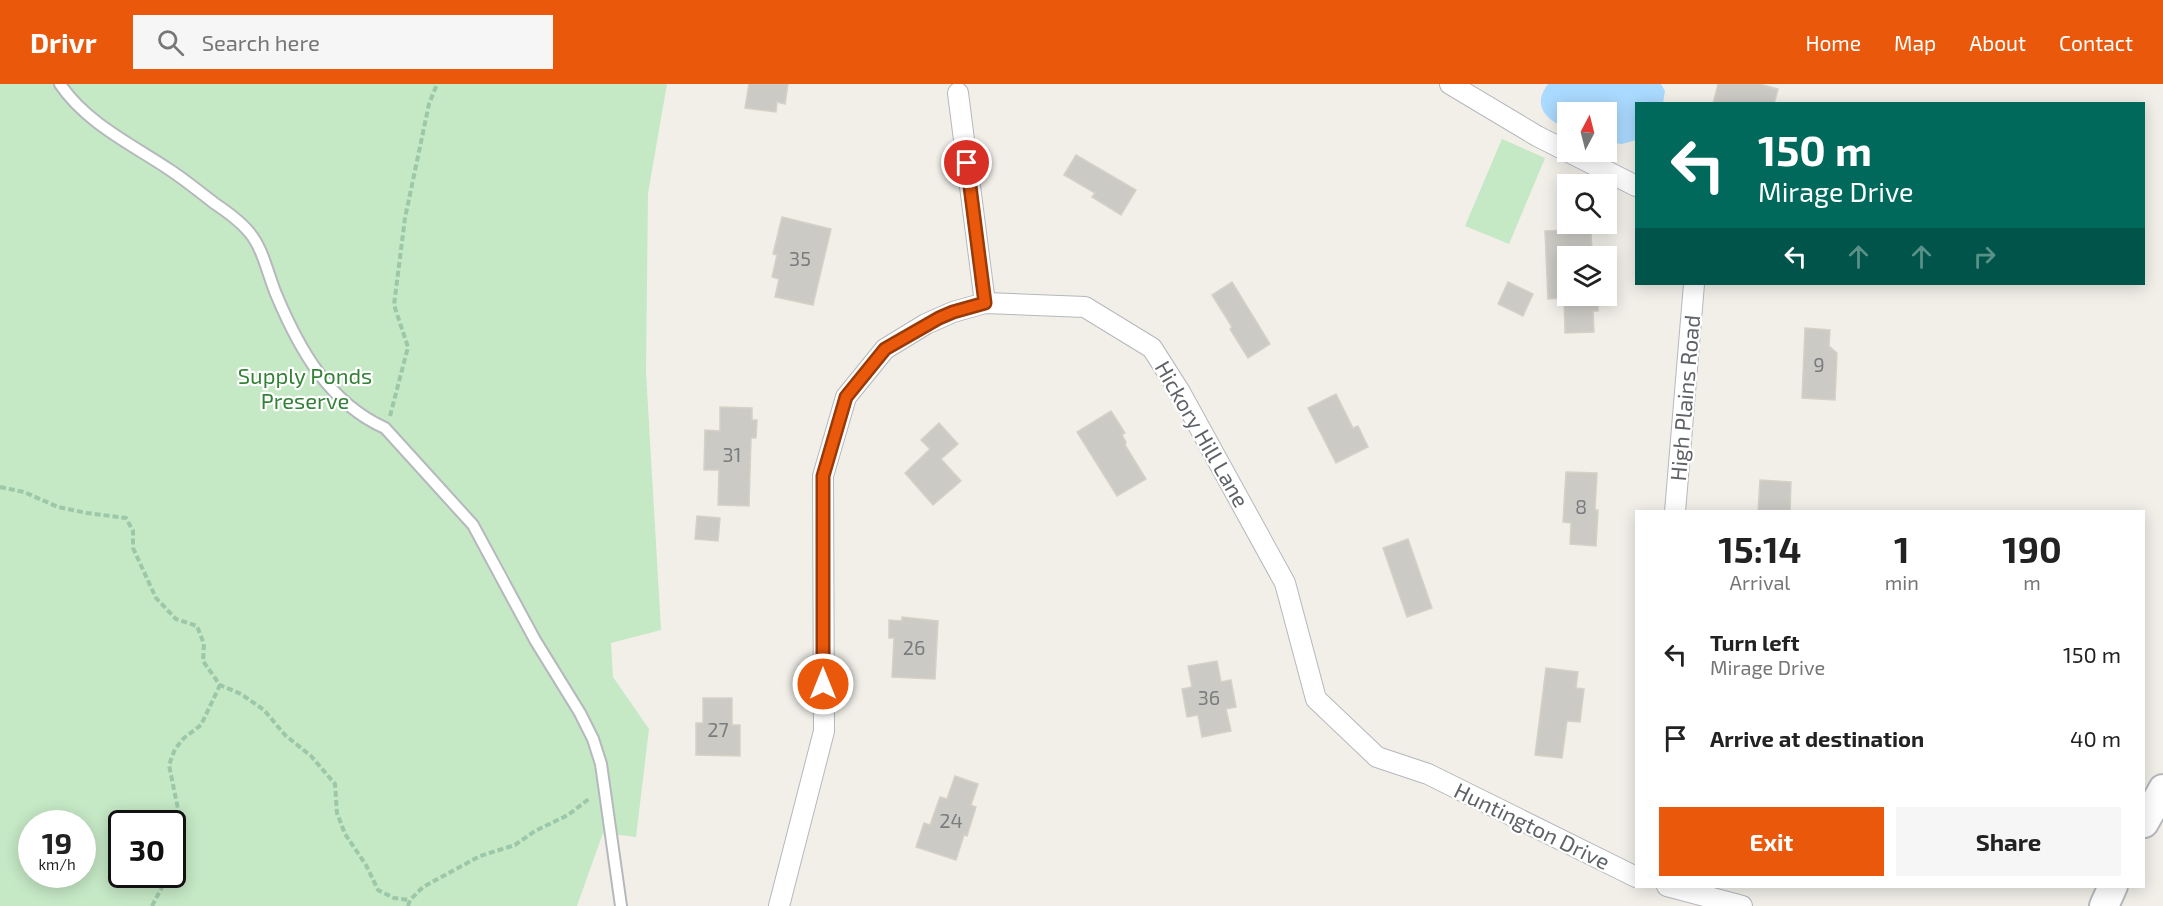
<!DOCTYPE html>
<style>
body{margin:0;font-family:"Exo 2",sans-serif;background:#f6f6f6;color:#222;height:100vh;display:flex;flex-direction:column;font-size:22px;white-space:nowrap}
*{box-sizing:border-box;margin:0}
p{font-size:20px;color:#767676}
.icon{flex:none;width:33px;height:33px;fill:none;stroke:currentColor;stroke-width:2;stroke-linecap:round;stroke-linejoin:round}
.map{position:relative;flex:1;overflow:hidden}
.side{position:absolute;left:1635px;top:426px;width:510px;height:378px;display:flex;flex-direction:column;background:#fff;border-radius:0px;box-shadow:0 3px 15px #0003}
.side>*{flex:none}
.banner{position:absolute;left:1635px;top:18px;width:510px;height:183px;border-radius:0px;box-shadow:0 3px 15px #0003;background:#00695c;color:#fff;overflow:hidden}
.needle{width:39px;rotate:7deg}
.fabs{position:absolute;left:1557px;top:18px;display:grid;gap:12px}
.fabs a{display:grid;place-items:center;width:60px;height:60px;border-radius:0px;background:#fff;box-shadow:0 3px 15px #0003;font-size:30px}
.speed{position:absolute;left:18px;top:726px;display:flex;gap:12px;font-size:30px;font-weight:700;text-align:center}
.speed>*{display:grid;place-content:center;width:78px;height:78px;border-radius:50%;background:#fff;box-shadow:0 3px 15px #0003;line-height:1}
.speed small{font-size:15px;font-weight:400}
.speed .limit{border:3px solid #111;border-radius:9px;background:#fff;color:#111}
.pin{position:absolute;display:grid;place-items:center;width:51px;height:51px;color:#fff;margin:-26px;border:3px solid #fff;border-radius:50%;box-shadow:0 2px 6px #0007}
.me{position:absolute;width:66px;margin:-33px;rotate:0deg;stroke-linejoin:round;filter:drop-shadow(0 0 4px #0008)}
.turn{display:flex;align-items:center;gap:21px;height:126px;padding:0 24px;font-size:27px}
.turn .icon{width:78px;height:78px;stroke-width:2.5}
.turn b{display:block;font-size:42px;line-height:51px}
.lanes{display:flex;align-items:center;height:57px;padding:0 24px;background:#0003;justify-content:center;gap:30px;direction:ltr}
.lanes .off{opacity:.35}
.eta{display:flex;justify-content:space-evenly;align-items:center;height:102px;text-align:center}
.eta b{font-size:36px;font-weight:700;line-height:42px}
.cta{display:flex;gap:12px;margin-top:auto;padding:12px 24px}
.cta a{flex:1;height:69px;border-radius:0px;background:#ea580c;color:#fff;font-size:24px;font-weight:700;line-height:69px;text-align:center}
.cta a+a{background:#f6f6f6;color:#222}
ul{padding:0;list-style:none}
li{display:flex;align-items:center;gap:18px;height:84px;padding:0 24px}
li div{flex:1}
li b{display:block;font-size:22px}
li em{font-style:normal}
header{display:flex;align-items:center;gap:36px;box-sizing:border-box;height:84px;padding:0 30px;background:#ea580c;color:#fff}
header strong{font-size:28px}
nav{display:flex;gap:33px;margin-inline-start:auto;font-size:21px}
.search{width:420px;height:54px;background:#f6f6f6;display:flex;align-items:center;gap:15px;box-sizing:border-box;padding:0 21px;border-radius:0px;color:#767676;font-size:22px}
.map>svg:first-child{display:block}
.green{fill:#c5e8c5;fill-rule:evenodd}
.water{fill:#aadaff}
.building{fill:#cccac5;stroke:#d6d1c6;stroke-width:1.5}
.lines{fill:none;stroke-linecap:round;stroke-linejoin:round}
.lane-casing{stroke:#b5b8bc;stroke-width:14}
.street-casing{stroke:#b5b8bc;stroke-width:22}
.secondary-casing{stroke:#b6babf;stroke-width:32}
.path{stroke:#9cc7a9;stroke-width:4;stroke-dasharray:6 3;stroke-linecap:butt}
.lane{stroke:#fff;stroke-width:10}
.street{stroke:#fff;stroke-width:20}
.secondary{stroke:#fff;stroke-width:28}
.route-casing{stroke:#983908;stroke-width:15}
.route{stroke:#ea580c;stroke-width:10}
.labels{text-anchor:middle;stroke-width:4.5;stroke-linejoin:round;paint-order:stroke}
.number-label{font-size:20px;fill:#7a7d7f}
.park-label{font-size:22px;fill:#348238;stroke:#fff}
.street-label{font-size:22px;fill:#5f6368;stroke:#fff}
</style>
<header>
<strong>Drivr</strong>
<div class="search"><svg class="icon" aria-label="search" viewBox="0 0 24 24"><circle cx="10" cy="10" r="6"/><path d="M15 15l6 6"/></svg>Search here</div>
<nav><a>Home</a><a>Map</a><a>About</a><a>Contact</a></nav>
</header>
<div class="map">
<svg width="2163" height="822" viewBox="0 0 2163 822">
<rect width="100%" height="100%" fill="#f1efe8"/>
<!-- green -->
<g class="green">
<path d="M0,0H667L648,109L646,288L661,546L611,559L613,593L649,645L636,753L603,749L577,822H0ZM32,740H82V790H32ZM122,740H172V790H122Z"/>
<path d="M1502,55L1545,74L1509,160L1465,142Z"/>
</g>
<!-- water -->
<path class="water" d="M1548,0H1661L1665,7L1663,19L1636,20V56L1622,60L1607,58L1606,28H1568L1567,45C1547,36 1531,22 1548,0Z"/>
<!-- building -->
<g class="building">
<path d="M749,0H788L785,20L777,18L776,28L745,24Z"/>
<path d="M1718,0H1760L1778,5L1774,20H1713Z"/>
<path d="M1076,71L1136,106L1121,131L1092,113L1095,109L1064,91Z"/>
<path d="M782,133L831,145L813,221L775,213L779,195L772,193L777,171L773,170Z"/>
<path d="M1591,145L1592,172H1568V212H1598V227H1593L1594,248L1565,249L1564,214L1548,215L1545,147Z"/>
<path d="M1232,198L1270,260L1248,274L1230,245L1232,243L1212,211Z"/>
<path d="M1508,198L1533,210L1523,232L1498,220Z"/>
<path d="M1805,244L1830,246L1829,262L1837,269L1835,316L1802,314Z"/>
<path d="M1336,310L1353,344L1358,342L1368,363L1336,379L1308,324Z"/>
<path d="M720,323L752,324V336H757L756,354H751L749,422L718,421L719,386H704L705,346L720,347Z"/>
<path d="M1111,327L1125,349L1122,351L1126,358L1125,361L1146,395L1117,412L1077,348Z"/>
<path d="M939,339L958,360L941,375L961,397L933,421L905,389L930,365L921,356Z"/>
<path d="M1566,388L1597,389L1595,426H1598L1596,462L1570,460L1571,439L1563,438Z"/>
<path d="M1760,396L1791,398L1790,428H1758Z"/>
<path d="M697,432L720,434L718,457L695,455Z"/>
<path d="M1408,455L1432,524L1407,533L1383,464Z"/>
<path d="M902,533L938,537L935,595L892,593L894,554H889V536L902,537Z"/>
<path d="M1217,577L1221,598L1231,596L1236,623L1226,625L1231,647L1202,653L1198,631L1187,633L1182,605L1192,603L1188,582Z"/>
<path d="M1546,584L1578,588L1576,604L1584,605L1580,638L1567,637L1562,674L1535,671Z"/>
<path d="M703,614H732V641H740V672L696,671V639H703Z"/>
<path d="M955,692L978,700L971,721L976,723L967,752L964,751L956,776L916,763L924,739L930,741L940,713L947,715Z"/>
</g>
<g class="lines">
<defs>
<path id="lane" d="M60,0C86,39 133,61 170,86C185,96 200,108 214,119C226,127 240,137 249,148C263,164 268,191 276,210C299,265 329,319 385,344L473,441L535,556L580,629L593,655L601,680L621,822"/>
<g id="street">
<path d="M1450,0L1537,52L1636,102"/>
<path d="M958,9L985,219"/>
<path d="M1675,428L1694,200"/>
<path d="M1667,802L1742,822"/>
<path d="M779,822L824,647L823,392L846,313L885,265L926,240L953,228L985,219L1085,223L1152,264L1180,308L1285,499L1316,615L1377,673L1428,690L1636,793"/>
</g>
<g id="secondary">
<path d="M2144,739L2163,705"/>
<path d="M2104,822L2113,802"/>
</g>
</defs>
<!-- lane casing -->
<use href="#lane" class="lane-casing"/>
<!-- street casing -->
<use href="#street" class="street-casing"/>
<!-- secondary casing -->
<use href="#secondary" class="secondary-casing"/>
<!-- path -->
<g class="path">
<path d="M390,332L408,263L394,221L405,134L429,20L437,0"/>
<path d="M0,403L24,408L58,423L87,429L126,434L133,447V464L156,514L176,535L197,542L204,560L203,577L220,601L241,610L264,626L285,651L311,672L335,700L337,729L345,750L366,781L378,806L394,814L410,816"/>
<path d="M172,784L181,768V755L179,730L169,681L175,665L184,654L201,641L220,601"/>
<path d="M152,822L169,790"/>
<path d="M408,822L410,816L423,803L480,772L515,761L535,747L568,731L590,714"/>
</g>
<!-- lane -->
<use href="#lane" class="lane"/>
<!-- street -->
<use href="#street" class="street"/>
<!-- secondary -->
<use href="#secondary" class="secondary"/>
</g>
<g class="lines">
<defs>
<path id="route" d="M823,600V392L846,313L885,265L939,234L953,228L985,219L967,79"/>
</defs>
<!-- route casing -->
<use href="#route" class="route-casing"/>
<!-- route -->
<use href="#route" class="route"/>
</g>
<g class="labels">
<!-- number labels -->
<g class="number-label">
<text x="800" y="182">35</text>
<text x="1819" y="288">9</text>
<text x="732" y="378">31</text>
<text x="1581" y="430">8</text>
<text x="914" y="571">26</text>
<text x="1209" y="621">36</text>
<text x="718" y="653">27</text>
<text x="951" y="744">24</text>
</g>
<!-- park labels -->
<g class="park-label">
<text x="305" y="300">Supply Ponds<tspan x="305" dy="25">Preserve</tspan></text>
</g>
<!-- street labels -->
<g class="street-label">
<text transform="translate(1685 314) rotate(-85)" y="8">High Plains Road</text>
<text transform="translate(1202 350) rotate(60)" y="8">Hickory Hill Lane</text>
<text transform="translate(1532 742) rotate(26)" y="8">Huntington Drive</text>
</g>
</g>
</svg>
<div class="fabs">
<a><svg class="needle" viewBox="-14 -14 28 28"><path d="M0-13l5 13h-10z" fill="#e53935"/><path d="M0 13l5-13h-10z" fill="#767676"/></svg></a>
<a><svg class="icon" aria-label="search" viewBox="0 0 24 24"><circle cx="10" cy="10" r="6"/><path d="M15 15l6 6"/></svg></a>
<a><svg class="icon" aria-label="layers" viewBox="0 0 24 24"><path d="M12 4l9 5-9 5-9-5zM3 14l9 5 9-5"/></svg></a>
</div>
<div class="speed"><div>19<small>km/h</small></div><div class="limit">30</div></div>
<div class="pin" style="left:967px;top:79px;background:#d93025"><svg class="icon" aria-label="arrive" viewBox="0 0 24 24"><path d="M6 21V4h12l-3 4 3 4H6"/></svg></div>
<svg class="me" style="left:823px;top:600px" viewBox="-20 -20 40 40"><circle r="17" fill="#ea580c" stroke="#fff" stroke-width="3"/><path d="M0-11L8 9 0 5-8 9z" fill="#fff"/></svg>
<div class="banner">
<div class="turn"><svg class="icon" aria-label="left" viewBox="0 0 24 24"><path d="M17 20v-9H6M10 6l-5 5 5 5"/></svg><div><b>150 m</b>Mirage Drive</div></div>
<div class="lanes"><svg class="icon" aria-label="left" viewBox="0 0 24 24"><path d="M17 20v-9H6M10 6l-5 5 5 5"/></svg><svg class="icon off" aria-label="ahead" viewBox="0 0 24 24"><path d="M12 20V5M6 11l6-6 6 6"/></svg><svg class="icon off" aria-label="ahead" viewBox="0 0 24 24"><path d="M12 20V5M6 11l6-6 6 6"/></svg><svg class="icon off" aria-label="right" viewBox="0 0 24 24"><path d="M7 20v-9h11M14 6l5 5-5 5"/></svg></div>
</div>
<section class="side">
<div class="eta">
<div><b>15:14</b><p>Arrival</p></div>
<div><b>1</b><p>min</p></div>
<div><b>190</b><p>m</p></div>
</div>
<ul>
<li><svg class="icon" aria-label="left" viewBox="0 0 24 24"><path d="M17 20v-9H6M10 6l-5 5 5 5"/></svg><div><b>Turn left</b><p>Mirage Drive</p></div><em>150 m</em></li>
<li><svg class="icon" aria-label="arrive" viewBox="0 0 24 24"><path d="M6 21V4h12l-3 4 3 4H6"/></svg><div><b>Arrive at destination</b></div><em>40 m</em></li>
</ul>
<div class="cta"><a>Exit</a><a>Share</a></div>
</section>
</div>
